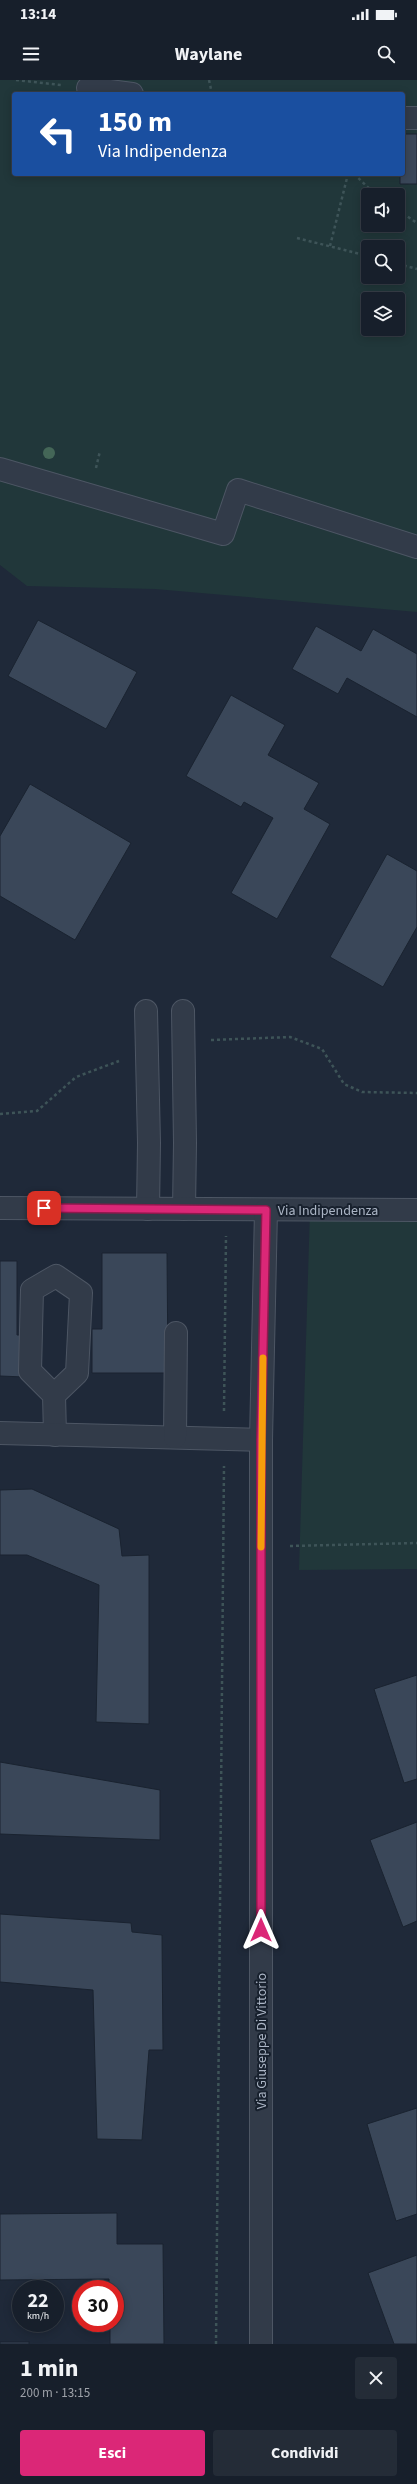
<!DOCTYPE html>
<html lang="it">
<meta charset="utf-8">
<style>
body{margin:0;font-family:"Source Sans 3",sans-serif;background:#242c37;color:#f1f3f6;height:100vh;display:flex;flex-direction:column;font-size:15px;white-space:nowrap}
*{box-sizing:border-box;margin:0}
p{font-size:13px;color:#9ea2a9}
.icon{flex:none;width:22px;height:22px;fill:none;stroke:currentColor;stroke-width:2;stroke-linecap:round;stroke-linejoin:round}
.map{position:relative;height:2264px;overflow:hidden}
.sheet{display:flex;flex-direction:column;background:#171f2b;flex:1}
.sheet>*{flex:none}
.guide{position:absolute;left:12px;top:12px;width:393px;height:84px;border-radius:4px;box-shadow:0 2px 10px #0003,0 0 0 1px #363d47;background:#1a4fa0;color:#fff;overflow:hidden}
.controls{position:absolute;left:361px;top:108px;display:grid;gap:8px}
.controls a{display:grid;place-items:center;width:44px;height:44px;border-radius:4px;background:#171f2b;box-shadow:0 2px 10px #0003,0 0 0 1px #363d47;font-size:20px}
.speed{position:absolute;left:12px;top:2200px;display:flex;gap:8px;font-size:20px;font-weight:700;text-align:center}
.speed>*{display:grid;place-content:center;width:52px;height:52px;border-radius:50%;background:#171f2b;box-shadow:0 2px 10px #0003,0 0 0 1px #363d47;line-height:1}
.speed small{font-size:10px;font-weight:400}
.speed .limit{border:6px solid #d22;background:#fff;color:#111}
.pin{position:absolute;display:grid;place-items:center;width:34px;height:34px;color:#fff;margin:-17px;border-radius:8px;box-shadow:0 2px 6px #0006}
.me{position:absolute;width:44px;margin:-22px;rotate:0deg;stroke-linejoin:round;filter:drop-shadow(0 0 3px #0008)}
.turn{display:flex;align-items:center;gap:14px;height:84px;padding:0 20px;font-size:18px}
.turn .icon{width:52px;height:52px;stroke-width:2.5}
.turn b{display:block;font-size:28px;line-height:34px}
.round{display:grid;place-items:center;flex:none;width:42px;height:42px;border-radius:4px;background:#242c37}
.overview{display:flex;align-items:center;justify-content:space-between;height:68px;padding:0 20px}
h1{font-size:24px;font-weight:700;line-height:30px}
.button{display:flex;gap:8px;margin-top:auto;padding:8px 20px}
.button a{flex:1;height:46px;border-radius:4px;background:#db2777;color:#fff;font-size:16px;font-weight:700;line-height:46px;text-align:center}
.button a+a{background:#242c37;color:#f1f3f6}
.status{display:flex;justify-content:space-between;align-items:center;height:28px;padding:0 20px;background:#171f2b;direction:ltr}
.status svg{height:11px;fill:currentColor}
header{display:flex;justify-content:space-between;align-items:center;height:52px;padding:0 20px;background:#171f2b;font-size:18px;font-weight:700}
.map>svg:first-child{display:block}
.green{fill:#21373a;fill-rule:evenodd}
.building{fill:#3a4759;stroke:#1a2330}
.lines{fill:none;stroke-linecap:round;stroke-linejoin:round}
.minor-casing{stroke:#4d5664;stroke-width:24}
.path{stroke:#3e5458;stroke-width:2.5;stroke-dasharray:3 3;stroke-linecap:butt}
.minor{stroke:#323b49;stroke-width:22}
.tree{fill:#446657}
.route-casing{stroke:#8e194d;stroke-width:10}
.route{stroke:#db2777;stroke-width:7}
.slow{stroke:#f59e0b;stroke-width:7}
.labels{text-anchor:middle;stroke-width:4;stroke-linejoin:round;paint-order:stroke}
.street-label{font-size:14px;fill:#acb6c6;stroke:#18212e}
</style>
<div class="status"><b>13:14</b><svg viewBox="0 0 49 12"><path d="M0 12V9h3v3zM5 12V6h3v6zM10 12V3h3v9zM15 12V0h3v12zM26 1h20v11H26zM47 4h2v5h-2z"/></svg></div>
<header><svg class="icon" aria-label="menu" viewBox="0 0 24 24"><path d="M4 6h16M4 12h16M4 18h16"/></svg>Waylane<svg class="icon" aria-label="search" viewBox="0 0 24 24"><circle cx="10" cy="10" r="6"/><path d="M15 15l6 6"/></svg></header>
<div class="map">
<svg width="417" height="2264" viewBox="0 0 417 2264">
<rect width="100%" height="100%" fill="#1f2939"/>
<!-- green -->
<g class="green">
<path d="M0,0H417V455L287,418L272,434L417,478V532L155,509L27,506L0,485ZM14,14H403V94H14ZM368,115H398V145H368ZM368,167H398V197H368ZM368,219H398V249H368Z"/>
<path d="M310,1130H417V1489L299,1490Z"/>
</g>
<!-- building -->
<g class="building">
<path d="M403,54H417V104H400V94H403Z"/>
<path d="M38,540L137,592L106,649L8,596Z"/>
<path d="M316,546L361,571L373,549L417,574V637L347,598L338,614L292,589Z"/>
<path d="M231,615L285,645L268,675L319,703L304,729L330,744L277,839L231,813L273,738L244,722L241,727L186,696Z"/>
<path d="M30,704L131,763L75,860L0,816V756Z"/>
<path d="M387,774L417,791V847L383,907L330,877Z"/>
<path d="M102,1173H167L168,1293H92V1249H102Z"/>
<path d="M0,1181H17V1255H23L24,1297L0,1296Z"/>
<path d="M32,1409L119,1449L122,1476L149,1475V1644L96,1642L99,1505L27,1475H0V1410Z"/>
<path d="M417,1595V1699L404,1703L374,1609Z"/>
<path d="M0,1682L160,1710V1760L0,1754Z"/>
<path d="M417,1742V1841L403,1847L370,1760Z"/>
<path d="M0,1834L131,1843L132,1852L162,1855L163,1970H149L142,2060L97,2059L93,1910L0,1902Z"/>
<path d="M417,2028V2134L396,2141L367,2044Z"/>
<path d="M117,2133V2164H163L164,2264H110V2243H115V2209H109V2199L0,2200V2134Z"/>
<path d="M417,2175V2264H394L368,2193Z"/>
<rect x="0" y="2262" width="29" height="2"/>
</g>
<g class="lines">
<defs>
<g id="minor">
<path d="M88,8L132,14"/>
<path d="M403,38H417"/>
<path d="M0,389L223,454L238,410L417,467"/>
<path d="M146,931L149,1063L148,1129"/>
<path d="M183,931L185,1063L184,1129"/>
<path d="M0,1128L417,1130"/>
<path d="M54,1315L30,1291L32,1210L56,1196L81,1213L77,1293L54,1315L55,1355"/>
<path d="M0,1353L261,1360"/>
<path d="M175,1357L176,1253"/>
<path d="M261,2264V1360L266,1130"/>
</g>
</defs>
<!-- minor casing -->
<use href="#minor" class="minor-casing"/>
<!-- path -->
<g class="path">
<path d="M16,0L61,5"/>
<path d="M209,0L212,14"/>
<path d="M354,94L376,115"/>
<path d="M398,130L417,143"/>
<path d="M297,158L368,176"/>
<path d="M330,166L348,94"/>
<path d="M398,184L417,189"/>
<path d="M96,388L100,371"/>
<path d="M211,960L290,957L322,969L344,1004L362,1012L417,1013"/>
<path d="M0,1034L37,1031L76,997L119,981"/>
<path d="M224,1331L226,1156"/>
<path d="M290,1466L417,1463"/>
<path d="M216,2264L224,1386"/>
</g>
<!-- minor -->
<use href="#minor" class="minor"/>
</g>
<!-- trees -->
<circle class="tree" cx="49" cy="373" r="6"/>
<g class="lines">
<defs>
<path id="route" d="M44,1128L266,1130L261,1360V1850"/>
</defs>
<!-- route casing -->
<use href="#route" class="route-casing"/>
<!-- route -->
<use href="#route" class="route"/>
<!-- slow -->
<path class="slow" d="M261,1467L263,1278"/>
</g>
<g class="labels">
<!-- street labels -->
<g class="street-label">
<text x="328" y="1135">Via Indipendenza</text>
<text transform="translate(261 1961) rotate(-90)" y="5">Via Giuseppe Di Vittorio</text>
</g>
</g>
</svg>
<div class="controls">
<a><svg class="icon" aria-label="sound" viewBox="0 0 24 24"><path d="M4 9h4l5-4v14l-5-4H4zM17 9q2 3 0 6"/></svg></a>
<a><svg class="icon" aria-label="search" viewBox="0 0 24 24"><circle cx="10" cy="10" r="6"/><path d="M15 15l6 6"/></svg></a>
<a><svg class="icon" aria-label="layers" viewBox="0 0 24 24"><path d="M12 4l9 5-9 5-9-5zM3 14l9 5 9-5"/></svg></a>
</div>
<div class="speed"><div>22<small>km/h</small></div><div class="limit">30</div></div>
<div class="pin" style="left:44px;top:1128px;background:#d93025"><svg class="icon" aria-label="arrive" viewBox="0 0 24 24"><path d="M6 21V4h12l-3 4 3 4H6"/></svg></div>
<svg class="me" style="left:261px;top:1850px" viewBox="-20 -20 40 40"><path d="M0-17L14 15 0 8-14 15z" fill="#db2777" stroke="#fff" stroke-width="4"/></svg>
<div class="guide">
<div class="turn"><svg class="icon" aria-label="left" viewBox="0 0 24 24"><path d="M17 20v-9H6M10 6l-5 5 5 5"/></svg><div><b>150 m</b>Via Indipendenza</div></div>
</div>
</div>
<section class="sheet">
<div class="overview"><div><h1>1 min</h1><p>200 m · 13:15</p></div><a class="round"><svg class="icon" aria-label="close" viewBox="0 0 24 24"><path d="M6 6l12 12M18 6L6 18"/></svg></a></div>
<div class="button"><a>Esci</a><a>Condividi</a></div>
</section>
